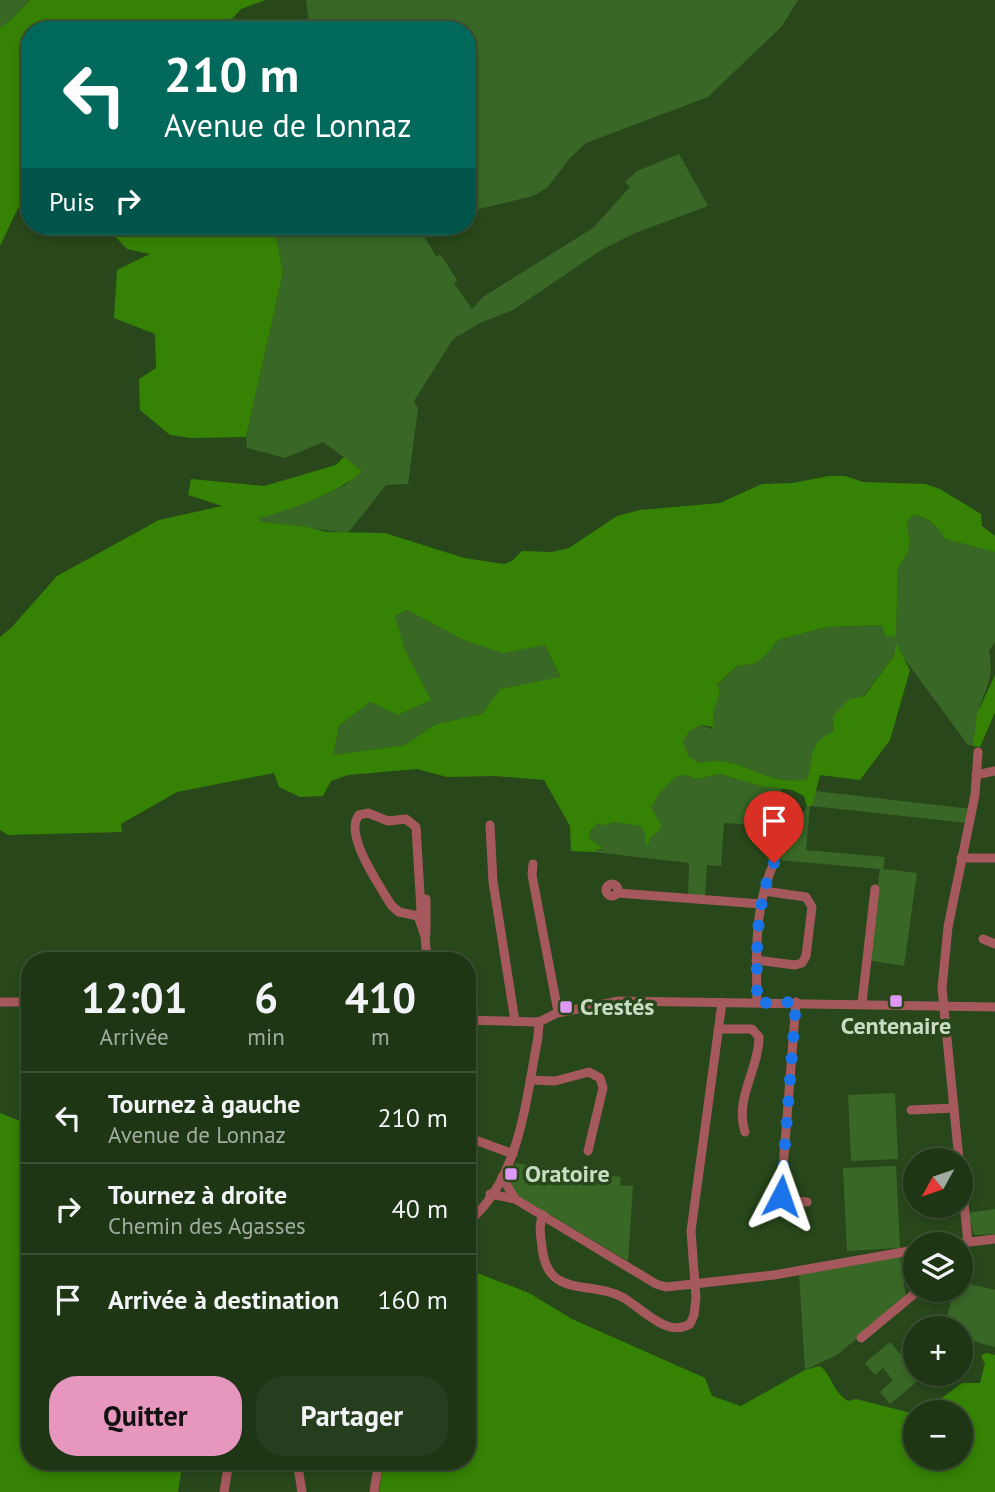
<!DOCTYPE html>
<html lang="fr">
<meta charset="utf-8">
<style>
body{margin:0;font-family:"PT Sans",sans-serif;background:#263e1d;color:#f1f3f6;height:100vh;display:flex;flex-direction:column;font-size:26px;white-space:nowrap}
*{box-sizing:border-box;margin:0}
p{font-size:23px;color:#a1aba0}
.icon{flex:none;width:38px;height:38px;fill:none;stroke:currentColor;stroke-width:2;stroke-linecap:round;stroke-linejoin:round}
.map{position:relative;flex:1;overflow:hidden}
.panel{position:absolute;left:21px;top:952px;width:455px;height:518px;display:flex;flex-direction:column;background:#1e3614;border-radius:28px;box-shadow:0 4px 10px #0003,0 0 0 2px #3c5034}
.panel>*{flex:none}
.hud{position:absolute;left:21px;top:21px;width:455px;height:214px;border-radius:28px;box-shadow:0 4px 10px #0003,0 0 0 2px #3c5034;background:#00695c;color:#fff;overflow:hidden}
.needle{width:46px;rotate:230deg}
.tools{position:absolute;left:903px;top:1148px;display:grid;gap:14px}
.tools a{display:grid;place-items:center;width:70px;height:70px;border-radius:50%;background:#1e3614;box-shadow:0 4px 10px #0003,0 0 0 2px #3c5034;font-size:35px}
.pin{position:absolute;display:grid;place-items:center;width:60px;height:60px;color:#fff;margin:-72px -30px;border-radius:50% 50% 50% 0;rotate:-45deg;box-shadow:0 0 7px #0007}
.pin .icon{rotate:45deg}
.me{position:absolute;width:77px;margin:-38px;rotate:4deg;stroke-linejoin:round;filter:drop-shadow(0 0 5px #0008)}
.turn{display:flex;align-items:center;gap:24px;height:147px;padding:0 28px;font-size:32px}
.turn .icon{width:91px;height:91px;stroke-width:2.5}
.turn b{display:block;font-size:49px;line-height:60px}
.then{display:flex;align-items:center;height:66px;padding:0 28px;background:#0003;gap:14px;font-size:26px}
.eta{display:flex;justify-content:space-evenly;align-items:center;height:119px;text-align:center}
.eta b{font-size:42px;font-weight:700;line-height:49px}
.cta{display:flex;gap:14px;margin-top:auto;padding:14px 28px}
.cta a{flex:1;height:80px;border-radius:28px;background:#e797bd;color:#111;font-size:28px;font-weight:700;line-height:80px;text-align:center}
.cta a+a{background:#263e1d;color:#f1f3f6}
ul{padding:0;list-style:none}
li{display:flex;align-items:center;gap:21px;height:91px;padding:0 28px;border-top:2px solid #3c5034}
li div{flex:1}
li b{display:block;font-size:26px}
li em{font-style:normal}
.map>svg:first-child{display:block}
.green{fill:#396826}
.forest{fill:#368204;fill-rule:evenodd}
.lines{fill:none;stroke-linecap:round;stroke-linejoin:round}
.minor{stroke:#a5595c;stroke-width:9}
.route{stroke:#1a73e8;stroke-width:12;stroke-dasharray:0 21.6}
.poi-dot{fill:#dd99f3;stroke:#28481b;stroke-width:2.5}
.labels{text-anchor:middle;stroke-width:7;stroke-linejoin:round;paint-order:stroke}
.poi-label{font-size:24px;font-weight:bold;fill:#c9dcc3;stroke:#28481b;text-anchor:start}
</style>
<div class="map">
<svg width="995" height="1492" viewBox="0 0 995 1492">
<rect width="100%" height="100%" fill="#28481b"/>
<!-- green -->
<g class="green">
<path d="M0,0H30L12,19L0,28Z"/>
<path d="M306,0H798L782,26L708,97L586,143L570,158L547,188L533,196L467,212V30H310Z"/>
<path d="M679,154L708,206L635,233L603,249L513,310L480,323L453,339L414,401L418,409L408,484L386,485L348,533L261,522L258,518L322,496L347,484L361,470L323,442L285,458L247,448L246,437L283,272L274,226H430L422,233L436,256L441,255L457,280L454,283L472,309L483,297L593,228L630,187L625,182L637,171Z"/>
<path d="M913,515C930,519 936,525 945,539L995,552V642L989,651C995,679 985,687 978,713C975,722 976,735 973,746L968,745L895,646V654L863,696L850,699L834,730L814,747L812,770L806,780C797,780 787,781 778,779C747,772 733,755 699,763L687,756L683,741L689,732L700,725L712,729C710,710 722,698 718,685L737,666L753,664L763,658L778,640L827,627L882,625L885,636L896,634L898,568L908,552L910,543L907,522Z"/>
<path d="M408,610L466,641L503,652L545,645L560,678L500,689L482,714L436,724L405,745L333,755L339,726L370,702L398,715L431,700L404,648L394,616Z"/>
<path d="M720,774L761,786L782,788L770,826L724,823L721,866L707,865L705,898L688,897L689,863L594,852L597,849L603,850V847L590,839L589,834L598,823L603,826L614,822L641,826L646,837L645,845H648L652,802L659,793L676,777L685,775L697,779Z"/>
<path d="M815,791L971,809L967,823L812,806Z"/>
<path d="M807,806H810L806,850L885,857L883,869L917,873L904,966L867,960L880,869L778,860Z"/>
<path d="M895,1093L898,1159L851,1161L848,1095Z"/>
<path d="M515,1163L621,1177L620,1185L633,1186L628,1261L515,1194L511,1184Z"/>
<path d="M896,1166L900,1248L847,1251L843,1168Z"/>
<path d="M995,1209V1234L974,1235L968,1213Z"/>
<path d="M900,1256L906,1297L837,1355L805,1370L799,1273Z"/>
<path d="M961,1282L995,1290V1347L961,1338V1328H944L954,1290H961Z"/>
<path d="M890,1342L900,1354L908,1347L915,1355V1374H926L890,1404L880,1392L893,1380L883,1368L875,1375L865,1363Z"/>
</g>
<!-- forest -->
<g class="forest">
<path d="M30,0H266L241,9L222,30H30V208H18L0,246V28L12,19Z"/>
<path d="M105,226H274L283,272L246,437L191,438L170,435L140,410L139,379L156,368L155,334L114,318L117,270L150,254L127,249Z"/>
<path d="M344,457L362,471C343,491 287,511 259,518L261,522L307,527L327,532L385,533L464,558L504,564L512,561L522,551L552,552L569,548L617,516L640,510L720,503L762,484L793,483L829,476H845L863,482L925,484L940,489L981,514L982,526L995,536V552L945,539C936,525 930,518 913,515L907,522L910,543L908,552L898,568L896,634L893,637L885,636L882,625L827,627L778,640L763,658L753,664L737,666L718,684C723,700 709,708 714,727L700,725L689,732L683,741L688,756L699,763C733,755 747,772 778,779C786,781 797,780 806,780C813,769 809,756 816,745C821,737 828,736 834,730L833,716L850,699L864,696L895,654V646L897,645L910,670L890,740L860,780L820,775L812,806H807L804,796L792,790L761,786L720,774L697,779L685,775L676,777L659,793L651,808L661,824L659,831L651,836L648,845H645L646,837L641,826L614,822L603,826L598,823L589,833L590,839L605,849H597L594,852L571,851L570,826L544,780L494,776L447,777L417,769L348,775L331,781L323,796L300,797L279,787L274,773L177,792L121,824L122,832L8,835L0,830V637L11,628L57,576L159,520L222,506L188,495L191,479L264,486L336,465ZM407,610L466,641L503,653L545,645L560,677L500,689L482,714L436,724L405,745L333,755L339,726L370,702L398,715L431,700L404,648L395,616Z"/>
<path d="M995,675V712L980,747L973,746L977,714Z"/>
<path d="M0,1113L30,1125V1461H183L178,1492H0Z"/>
<path d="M467,1269L529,1293L572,1319L705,1378L712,1396L741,1406L805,1370L820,1366C833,1377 832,1391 848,1401L856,1399L915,1414V1458H961V1412H923L962,1383H980L985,1364L981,1356L986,1353L995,1355V1492H379L384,1461H467Z"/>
</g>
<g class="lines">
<!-- minor -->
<g class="minor">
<path d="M976,775L995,771"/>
<path d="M490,825L493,882L515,1021"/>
<path d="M961,858H995"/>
<path d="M533,864L532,875L558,1012"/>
<circle cx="612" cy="890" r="6"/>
<path d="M618,893L761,904"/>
<path d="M418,916L399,912L391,905C380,886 343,834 359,815L368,813L388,821L406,819L416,827L421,910L418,916L425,936L427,961"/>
<path d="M426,934V899"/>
<path d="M983,939L995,944"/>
<path d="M756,960L795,965L802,963L806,956L812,907L806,897L764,891"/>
<path d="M0,1002H30"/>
<path d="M796,1002L781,1194L784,1200L807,1202"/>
<path d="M757,1003C756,957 754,905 774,863"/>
<path d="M862,1003L875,889"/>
<path d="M467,1020L539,1022L557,1013L619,1001L995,1007"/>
<path d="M718,1029H752L759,1037C759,1069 734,1099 745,1132"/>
<path d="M530,1080L555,1081L589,1072L600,1078L603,1088L588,1151"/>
<path d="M911,1110L954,1108"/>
<path d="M467,1137L513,1154"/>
<path d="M959,1160L942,988L948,927L975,795L978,752"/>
<path d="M961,1175L968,1242"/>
<path d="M502,1177L515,1199"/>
<path d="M490,1194L515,1199L656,1284L666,1287L774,1275L915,1250"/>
<path d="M543,1215C538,1225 541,1237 542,1247C547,1300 590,1279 624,1298C642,1309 668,1338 690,1324L694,1315L696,1298L691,1231L722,1003"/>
<path d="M467,1223C520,1180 526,1099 538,1037L539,1022"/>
<path d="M953,1244L995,1239"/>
<path d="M861,1338L919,1290"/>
<path d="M297,1461L302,1492"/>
<path d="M224,1492L229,1461"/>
<path d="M374,1492L379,1461"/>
</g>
</g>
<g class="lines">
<!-- route -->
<path class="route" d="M774,863C754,906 757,956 757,1003L796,1002L781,1196"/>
</g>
<!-- markers -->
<g class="poi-dot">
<rect x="889" y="994" width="14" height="14" rx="3.5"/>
<rect x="559" y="1000" width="14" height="14" rx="3.5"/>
<rect x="504" y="1167" width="14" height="14" rx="3.5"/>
</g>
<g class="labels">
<!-- poi labels -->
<g class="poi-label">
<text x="580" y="1015">Crestés</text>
<text x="896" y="1034" text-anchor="middle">Centenaire</text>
<text x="525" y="1182">Oratoire</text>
</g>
</g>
</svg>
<div class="tools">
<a><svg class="needle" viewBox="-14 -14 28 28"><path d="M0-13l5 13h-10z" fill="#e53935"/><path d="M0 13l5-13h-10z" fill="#a1aba0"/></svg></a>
<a><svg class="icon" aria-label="layers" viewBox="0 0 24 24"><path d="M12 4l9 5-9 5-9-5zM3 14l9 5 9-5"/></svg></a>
<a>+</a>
<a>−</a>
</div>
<div class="pin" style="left:774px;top:863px;background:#d93025"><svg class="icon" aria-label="arrive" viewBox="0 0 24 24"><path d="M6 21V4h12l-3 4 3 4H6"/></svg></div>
<svg class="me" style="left:781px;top:1196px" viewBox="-20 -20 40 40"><path d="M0-17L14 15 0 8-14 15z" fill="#1a73e8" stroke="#fff" stroke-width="4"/></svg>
<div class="hud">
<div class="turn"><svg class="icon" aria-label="left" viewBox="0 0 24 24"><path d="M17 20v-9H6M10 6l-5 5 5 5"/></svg><div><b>210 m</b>Avenue de Lonnaz</div></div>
<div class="then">Puis<svg class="icon" aria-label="right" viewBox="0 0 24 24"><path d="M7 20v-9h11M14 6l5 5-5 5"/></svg></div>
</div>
<section class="panel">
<div class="eta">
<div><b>12:01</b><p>Arrivée</p></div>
<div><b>6</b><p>min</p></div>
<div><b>410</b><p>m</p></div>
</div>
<ul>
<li><svg class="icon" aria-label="left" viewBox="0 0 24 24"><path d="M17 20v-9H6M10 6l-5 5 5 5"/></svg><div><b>Tournez à gauche</b><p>Avenue de Lonnaz</p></div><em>210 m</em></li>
<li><svg class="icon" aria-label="right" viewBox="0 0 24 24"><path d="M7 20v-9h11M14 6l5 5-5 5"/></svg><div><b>Tournez à droite</b><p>Chemin des Agasses</p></div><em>40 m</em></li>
<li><svg class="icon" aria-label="arrive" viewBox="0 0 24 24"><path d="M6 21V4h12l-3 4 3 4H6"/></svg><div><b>Arrivée à destination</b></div><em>160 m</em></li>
</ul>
<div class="cta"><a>Quitter</a><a>Partager</a></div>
</section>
</div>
